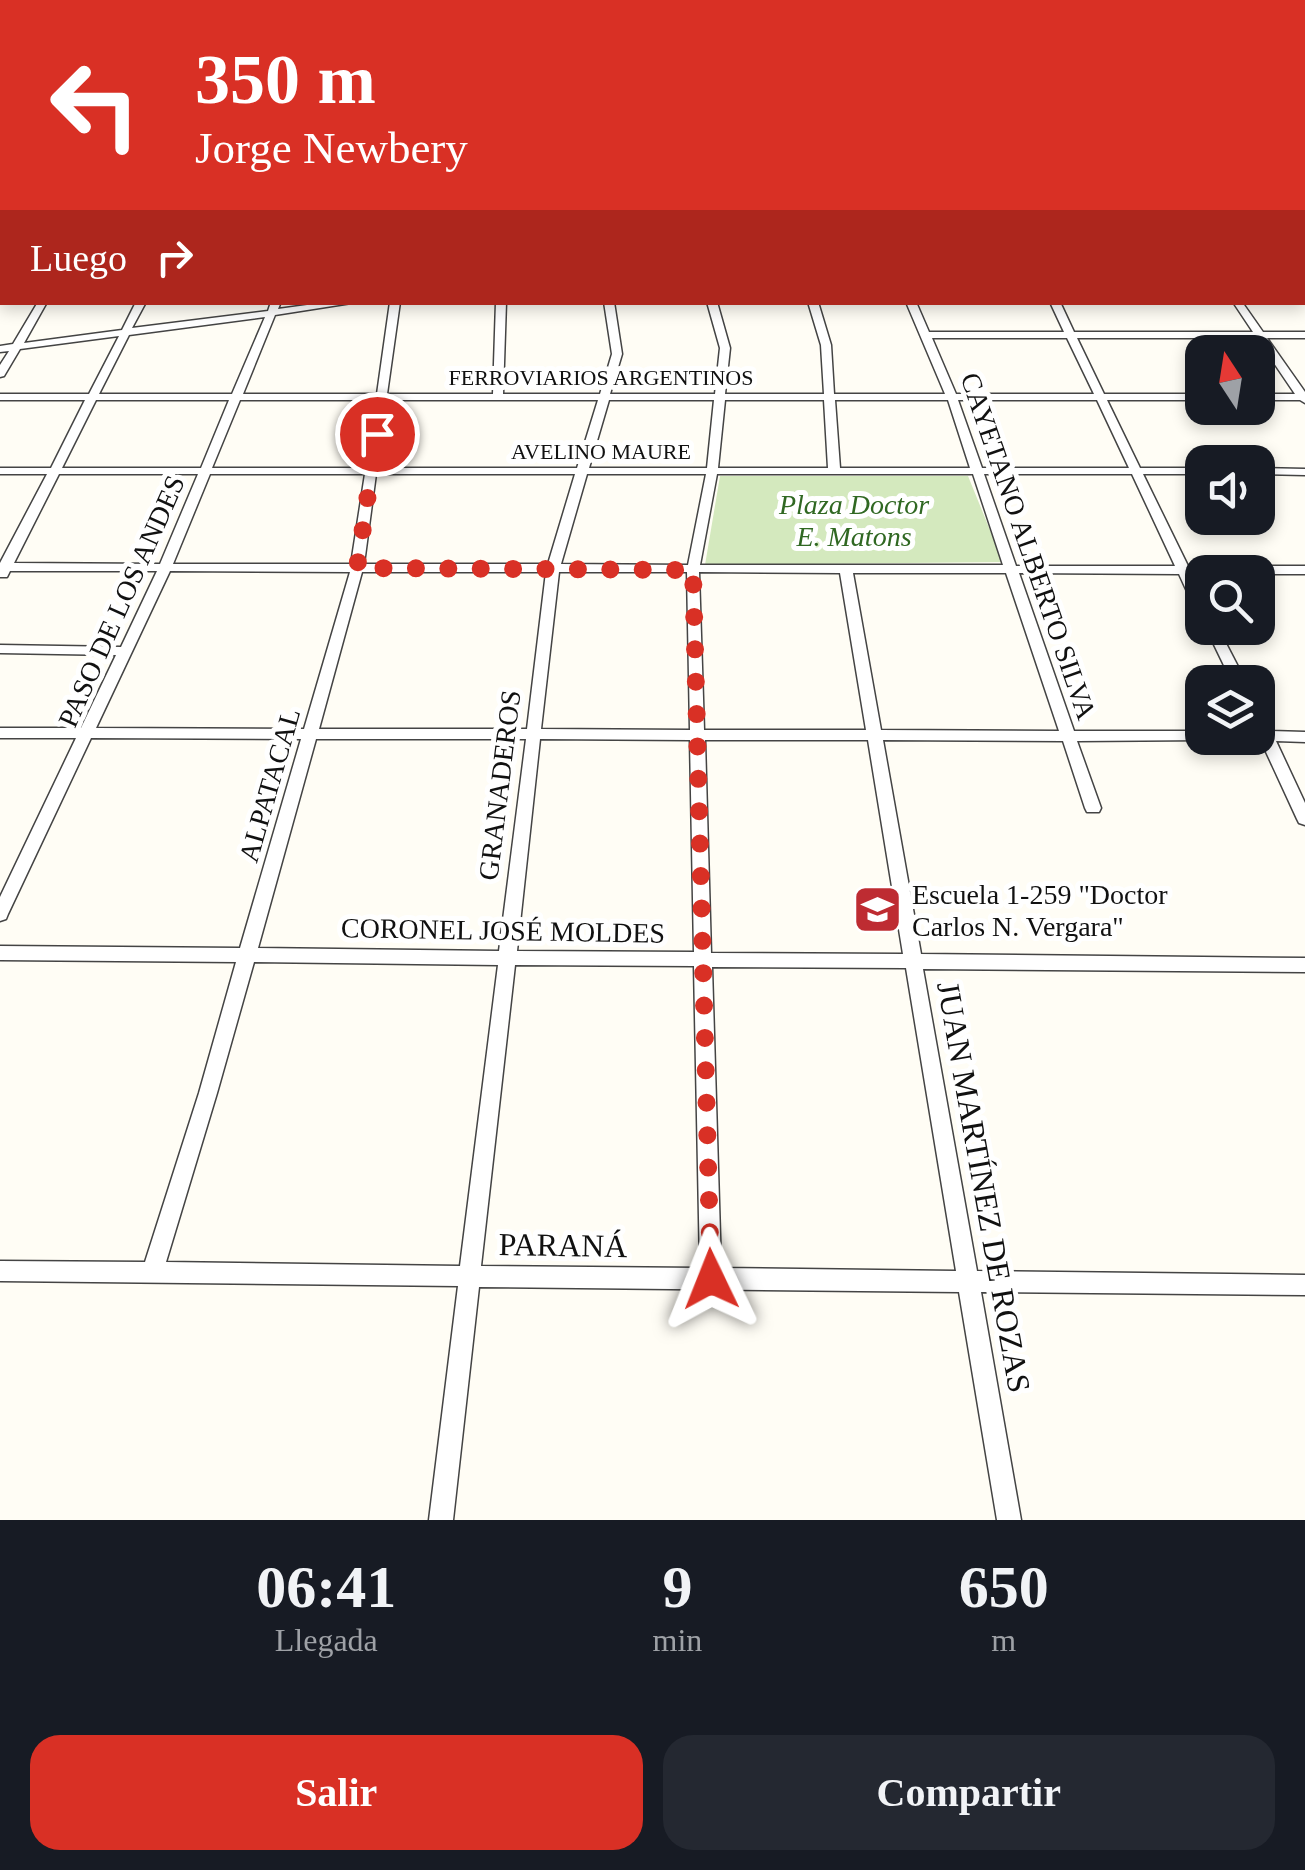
<!DOCTYPE html>
<html lang="es">
<meta charset="utf-8">
<style>
body{margin:0;font-family:Georgia,serif;background:#242831;color:#f1f3f6;height:100vh;display:flex;flex-direction:column;font-size:38px;white-space:nowrap}
*{box-sizing:border-box;margin:0}
p{font-size:32px;color:#9ea1a6}
.icon{flex:none;width:55px;height:55px;fill:none;stroke:currentColor;stroke-width:2;stroke-linecap:round;stroke-linejoin:round}
.map{position:relative;height:1520px;overflow:hidden}
.side{display:flex;flex-direction:column;background:#171b24;flex:1}
.side>*{flex:none}
.hud{position:absolute;left:0px;top:0px;width:1305px;height:305px;box-shadow:0 5px 15px #0003;background:#d93025;color:#fff;overflow:hidden}
.needle{width:65px;rotate:348deg}
.controls{position:absolute;left:1185px;top:335px;display:grid;gap:20px}
.controls a{display:grid;place-items:center;width:90px;height:90px;border-radius:20px;background:#171b24;box-shadow:0 5px 15px #0003;font-size:50px}
.pin{position:absolute;display:grid;place-items:center;width:85px;height:85px;color:#fff;margin:-42px;border:5px solid #fff;border-radius:50%;box-shadow:0 2px 10px #0007}
.me{position:absolute;width:110px;margin:-55px;rotate:358deg;stroke-linejoin:round;filter:drop-shadow(0 0 8px #0008)}
.turn{display:flex;align-items:center;gap:35px;height:210px;padding:0 30px;font-size:45px}
.turn .icon{width:130px;height:130px;stroke-width:2.5}
.turn b{display:block;font-size:70px;line-height:85px}
.then{display:flex;align-items:center;height:95px;padding:0 30px;background:#0003;gap:20px;font-size:38px}
.eta{display:flex;justify-content:space-evenly;align-items:center;height:170px;text-align:center}
.eta b{font-size:60px;font-weight:700;line-height:70px}
.button{display:flex;gap:20px;margin-top:auto;padding:20px 30px}
.button a{flex:1;height:115px;border-radius:30px;background:#d93025;color:#fff;font-size:40px;font-weight:700;line-height:115px;text-align:center}
.button a+a{background:#242831;color:#f1f3f6}
.map>svg:first-child{display:block}
.green{fill:#d4e9be}
.lines{fill:none;stroke-linecap:round;stroke-linejoin:round}
.canal{fill:#bbdff5;fill-rule:evenodd}
.minor-casing{stroke:#444;stroke-width:3}
.major-casing{stroke:#222;stroke-width:2}
.minor{fill:#fff;fill-rule:evenodd}
.major{fill:#f4d470;fill-rule:evenodd}
.route{stroke:#d93025;stroke-width:18;stroke-dasharray:0 32.4}
.labels{text-anchor:middle;stroke-width:10;stroke-linejoin:round;paint-order:stroke}
.far-street-label{font-size:22px;fill:#111;stroke:#fff}
.park-label{font-size:28px;font-style:italic;fill:#306822;stroke:#fff}
.street-label{font-size:28px;fill:#111;stroke:#fff}
.poi-label{font-size:28px;fill:#111;stroke:#fff;text-anchor:start}
.near-street-label{font-size:32px;fill:#111;stroke:#fff}
</style>
<div class="map">
<svg width="1305" height="1520" viewBox="0 0 1305 1520">
<rect width="100%" height="100%" fill="#fffdf5"/>
<!-- green -->
<path class="green" d="M720,476H968L1003,562L705,565Z"/>
<g class="lines">
<!-- canal -->
<rect class="canal" x="0" y="6" width="2" height="4"/>
<defs>
<g id="minor">
<path d="M237,0H243L244,2H238Z"/>
<path d="M324,0H330L331,2H325Z"/>
<path d="M380,0H386L387,2H381Z"/>
<path d="M441,0H447L449,2H443Z"/>
<path d="M515,0H521L523,2H517Z"/>
<path d="M585,0H591L593,2H587Z"/>
<path d="M657,0H664L666,2H660Z"/>
<path d="M845,0H852L854,2H848Z"/>
<path d="M919,0H926L928,2H922Z"/>
<path d="M966,0H974L976,2H969Z"/>
<path d="M1290,0H1297L1299,2H1293Z"/>
<rect x="0" y="11" width="2" height="4"/>
<rect x="0" y="28" width="2" height="4"/>
<path d="M2,45V49L0,50V46Z"/>
<rect x="1302" y="47" width="3" height="4"/>
<rect x="0" y="65" width="2" height="4"/>
<path d="M0,84H2V88L0,89Z"/>
<path d="M1302,88L1305,89V93L1302,92Z"/>
<rect x="0" y="104" width="2" height="4"/>
<rect x="0" y="125" width="2" height="4"/>
<rect x="1302" y="138" width="3" height="4"/>
<rect x="0" y="167" width="2" height="10"/>
<rect x="1302" y="178" width="3" height="6"/>
<rect x="1302" y="193" width="3" height="4"/>
<path d="M2,199V210L0,211V200Z"/>
<path d="M2,224V234L0,235V225Z"/>
<rect x="1302" y="253" width="3" height="6"/>
<path d="M38,302H47L24,343L122,330L136,302H146L132,328L268,311L271,302H281L278,309L329,302H358L275,315L243,394H377L390,302H400L387,394H493L496,302H506L503,394H600L612,354L604,302H614L622,354L610,394H715L720,348L707,302H717L730,348L725,394H824L821,345L808,302H818L831,345L834,394H945L906,302H916L929,332H1064L1050,302H1060L1074,332H1253L1233,302H1242L1263,332H1305V338H1267L1305,392V403L1300,400H1258V394H1295L1257,338H1077L1104,394H1202V400H1107L1140,468H1202V474H1143L1188,566H1305V574H1191L1202,596V613L1195,609L1179,574L1019,573L1074,731H1202V738H1208L1207,740L1077,741L1101,808L1099,812H1087L1085,808L1063,741L883,740L921,954L1305,958V972L923,969L977,1271L1305,1275V1295L981,1292L1021,1520H997L959,1292L479,1287L453,1520H429L458,1286L0,1281V1261L145,1262L199,1093L236,962L0,960V946L240,948L301,739L91,738L8,914L6,919L0,921V897L76,738H0V728H81L116,655L0,653V645L121,647L157,571H10L7,577H0V563L47,474H0V468H51L85,400H0V394H89L119,336L20,349L4,376L0,377V365L9,351L0,352V346L13,344ZM265,317L232,394H99L129,335ZM932,338H1067L1094,394H956ZM96,400H229L201,468H62ZM240,400H376L366,468H212ZM386,400H598L577,468H377ZM609,400H714L707,468H589ZM725,400H824L828,468H718ZM835,400H948L970,468H840ZM958,400H1097L1129,468H982ZM59,474H198L160,564L14,563ZM210,474H365L351,564H173ZM376,474H575L548,564H364ZM587,474H706L688,565L561,564ZM717,474H973L1003,565H700ZM984,474H1132L1175,566H1016ZM170,571L350,572L304,729L96,728ZM362,572H546L527,729H319ZM559,572H687L690,730L541,729ZM699,572L840,573L866,730H704ZM853,573H1006L1059,731L881,730ZM316,739H526L499,951L258,948ZM540,739L690,740L694,952L517,951ZM705,740H868L903,954L711,953ZM254,962L498,965L460,1266L166,1262L217,1093ZM515,965L694,966L700,1268L481,1266ZM712,967L906,968L956,1271L721,1268Z"/>
<path d="M1258,468L1305,469V475L1258,474Z"/>
<path d="M1206,628H1218L1246,682H1232Z"/>
<path d="M1258,715L1263,717L1271,731L1305,732V742L1276,741L1305,803V825L1299,823L1297,819L1261,741L1252,738H1258Z"/>
</g>
<g id="major">
<rect x="1302" y="10" width="3" height="4"/>
<rect x="1302" y="108" width="3" height="6"/>
<path d="M0,246L2,247V253L0,254Z"/>
</g>
</defs>
<!-- minor casing -->
<use href="#minor" class="minor-casing"/>
<!-- major casing -->
<use href="#major" class="major-casing"/>
<!-- minor -->
<use href="#minor" class="minor"/>
<!-- major -->
<use href="#major" class="major"/>
</g>
<g class="lines">
<!-- route -->
<path class="route" d="M377,434L357,568L693,570L711,1279"/>
</g>
<!-- icons -->
<defs>
<symbol id="school-square" viewBox="-11 -11 22 22"><rect x="-9" y="-9" width="18" height="18" rx="4" fill="#be2c32" stroke="#fff"/><path d="M0-5L7-2L0 1L-7-2ZM-4 1L0 2.5L4 1V4Q0 6-4 4Z" fill="#fff"/></symbol>
</defs>
<g fill-rule="evenodd">
<use href="#school-square" x="850" y="882" width="55" height="55"/>
</g>
<g class="labels">
<!-- far-street labels -->
<g class="far-street-label">
<text x="601" y="385">FERROVIARIOS ARGENTINOS</text>
<text x="601" y="459">AVELINO MAURE</text>
</g>
<!-- park labels -->
<g class="park-label">
<text x="854" y="514">Plaza Doctor<tspan x="854" dy="32">E. Matons</tspan></text>
</g>
<!-- street labels -->
<g class="street-label">
<text transform="translate(1029 546) rotate(71)" y="10">CAYETANO ALBERTO SILVA</text>
<text transform="translate(121 601) rotate(-66)" y="10">PASO DE LOS ANDES</text>
<text transform="translate(269 785) rotate(-74)" y="10">ALPATACAL</text>
<text transform="translate(499 785) rotate(-83)" y="10">GRANADEROS</text>
<text transform="translate(503 930) rotate(1)" y="10">CORONEL JOSÉ MOLDES</text>
</g>
<!-- poi labels -->
<g class="poi-label">
<text x="912" y="904">Escuela 1-259 "Doctor<tspan x="912" dy="32">Carlos N. Vergara"</tspan></text>
</g>
<!-- near-street labels -->
<g class="near-street-label">
<text transform="translate(984 1187) rotate(80)" y="11">JUAN MARTÍNEZ DE ROZAS</text>
<text transform="translate(563 1245) rotate(1)" y="11">PARANÁ</text>
</g>
</g>
</svg>
<div class="controls">
<a><svg class="needle" viewBox="-14 -14 28 28"><path d="M0-13l5 13h-10z" fill="#e53935"/><path d="M0 13l5-13h-10z" fill="#9ea1a6"/></svg></a>
<a><svg class="icon" aria-label="sound" viewBox="0 0 24 24"><path d="M4 9h4l5-4v14l-5-4H4zM17 9q2 3 0 6"/></svg></a>
<a><svg class="icon" aria-label="search" viewBox="0 0 24 24"><circle cx="10" cy="10" r="6"/><path d="M15 15l6 6"/></svg></a>
<a><svg class="icon" aria-label="layers" viewBox="0 0 24 24"><path d="M12 4l9 5-9 5-9-5zM3 14l9 5 9-5"/></svg></a>
</div>
<div class="pin" style="left:377px;top:434px;background:#d93025"><svg class="icon" aria-label="arrive" viewBox="0 0 24 24"><path d="M6 21V4h12l-3 4 3 4H6"/></svg></div>
<svg class="me" style="left:711px;top:1279px" viewBox="-20 -20 40 40"><path d="M0-17L14 15 0 8-14 15z" fill="#d93025" stroke="#fff" stroke-width="4"/></svg>
<div class="hud">
<div class="turn"><svg class="icon" aria-label="left" viewBox="0 0 24 24"><path d="M17 20v-9H6M10 6l-5 5 5 5"/></svg><div><b>350 m</b>Jorge Newbery</div></div>
<div class="then">Luego<svg class="icon" aria-label="right" viewBox="0 0 24 24"><path d="M7 20v-9h11M14 6l5 5-5 5"/></svg></div>
</div>
</div>
<section class="side">
<div class="eta">
<div><b>06:41</b><p>Llegada</p></div>
<div><b>9</b><p>min</p></div>
<div><b>650</b><p>m</p></div>
</div>
<div class="button"><a>Salir</a><a>Compartir</a></div>
</section>
